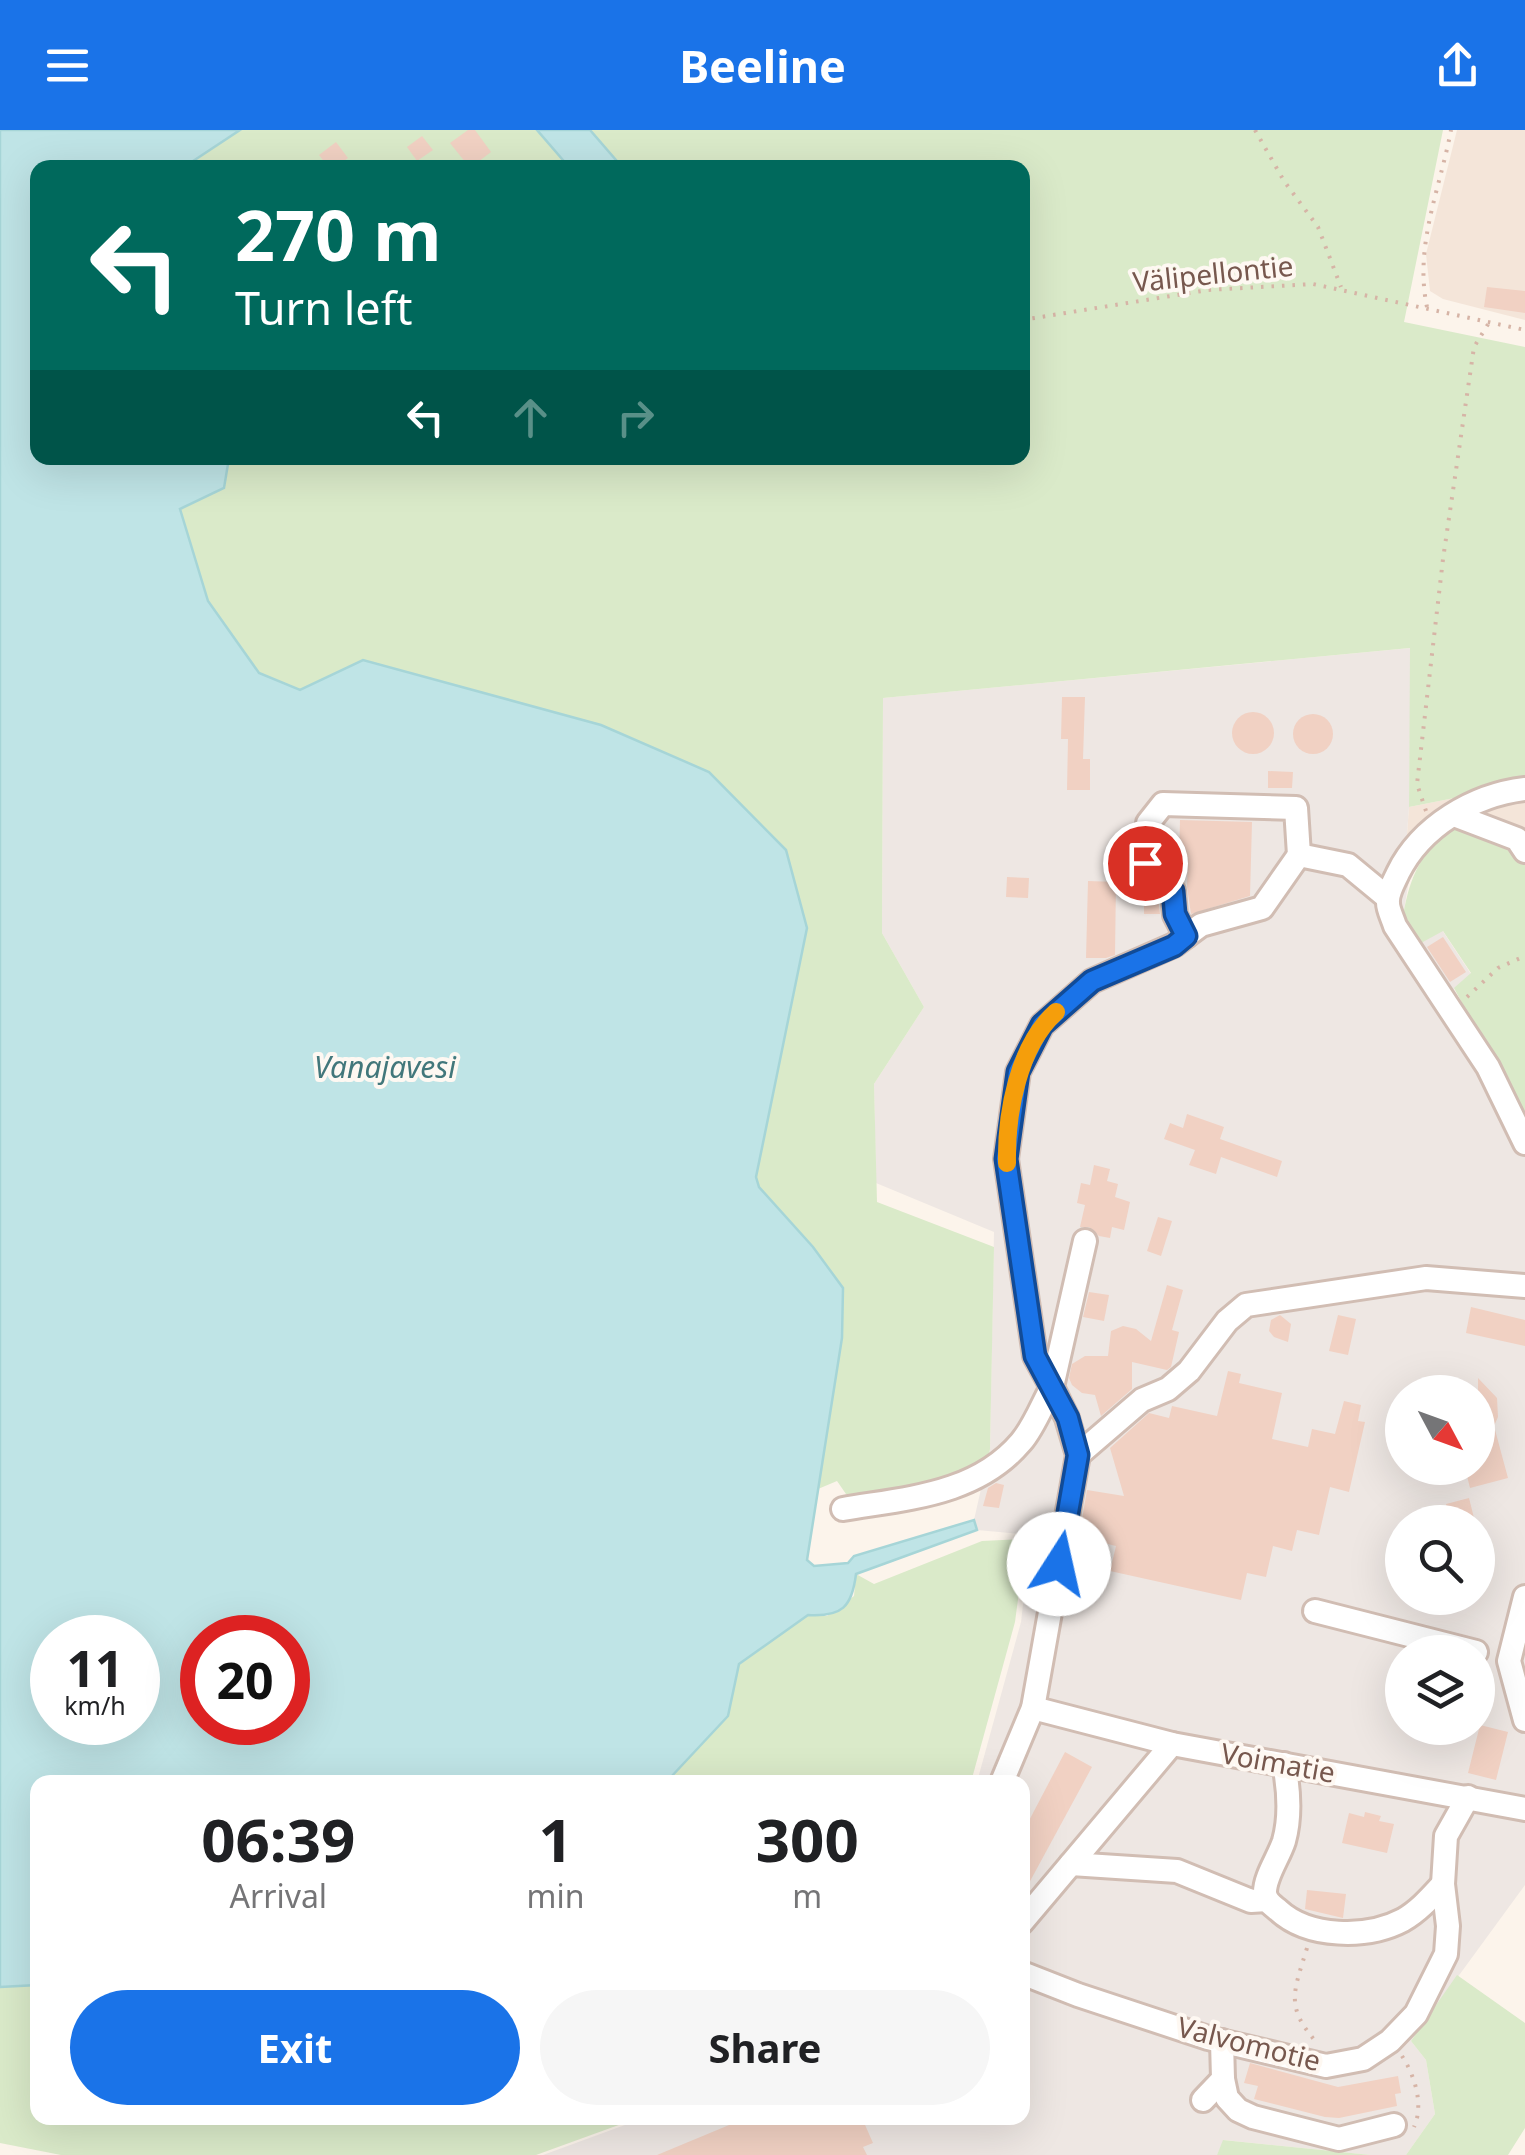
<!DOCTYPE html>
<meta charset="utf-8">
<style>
body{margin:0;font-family:"Noto Sans",sans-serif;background:#f6f6f6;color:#202124;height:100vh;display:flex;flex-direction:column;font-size:38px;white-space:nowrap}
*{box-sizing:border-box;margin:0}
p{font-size:32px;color:#757577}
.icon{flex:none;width:55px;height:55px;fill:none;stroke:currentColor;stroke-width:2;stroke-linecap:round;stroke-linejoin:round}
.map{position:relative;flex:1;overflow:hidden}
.panel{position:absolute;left:30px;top:1645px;width:1000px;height:350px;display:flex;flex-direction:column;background:#fff;border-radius:20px;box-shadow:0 10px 40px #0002}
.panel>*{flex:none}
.guide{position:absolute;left:30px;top:30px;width:1000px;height:305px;border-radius:20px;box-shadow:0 10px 40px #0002;background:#00695c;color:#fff;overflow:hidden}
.needle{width:65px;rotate:131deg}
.tools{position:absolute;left:1385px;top:1245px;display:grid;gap:20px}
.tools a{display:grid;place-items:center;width:110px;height:110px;border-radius:50%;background:#fff;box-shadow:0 10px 40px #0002;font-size:50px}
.speed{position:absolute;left:30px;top:1485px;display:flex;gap:20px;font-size:50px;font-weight:700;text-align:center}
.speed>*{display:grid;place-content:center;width:130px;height:130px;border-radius:50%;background:#fff;box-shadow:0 10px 40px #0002;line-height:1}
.speed small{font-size:25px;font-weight:400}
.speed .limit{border:15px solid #d22;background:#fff;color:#111}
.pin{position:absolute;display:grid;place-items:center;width:85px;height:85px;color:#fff;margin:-42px;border:5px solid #fff;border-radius:50%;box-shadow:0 2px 10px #0007}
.me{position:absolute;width:110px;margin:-55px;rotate:10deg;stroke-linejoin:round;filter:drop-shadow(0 0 8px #0008)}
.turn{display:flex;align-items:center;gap:35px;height:210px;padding:0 40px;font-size:45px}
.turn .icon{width:130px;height:130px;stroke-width:2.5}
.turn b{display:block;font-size:70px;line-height:85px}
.lanes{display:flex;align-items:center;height:95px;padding:0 40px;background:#0003;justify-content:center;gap:50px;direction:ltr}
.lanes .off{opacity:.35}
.eta{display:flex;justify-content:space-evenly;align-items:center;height:170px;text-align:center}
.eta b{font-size:60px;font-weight:700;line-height:70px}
.primary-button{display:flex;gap:20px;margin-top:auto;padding:20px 40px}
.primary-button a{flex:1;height:115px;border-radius:60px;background:#1a73e8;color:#fff;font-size:40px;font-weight:700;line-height:115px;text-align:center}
.primary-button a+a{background:#f6f6f6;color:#202124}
header{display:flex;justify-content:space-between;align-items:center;height:130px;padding:0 40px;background:#1a73e8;color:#fff;font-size:45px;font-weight:700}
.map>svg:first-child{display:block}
.residential{fill:#f4e5d9}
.industrial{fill:#eee7e3;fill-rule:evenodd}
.green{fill:#daeac9}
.water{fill:#bfe4e6;stroke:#a6d5d7;stroke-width:2.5;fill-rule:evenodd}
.building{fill:#f1d1c3}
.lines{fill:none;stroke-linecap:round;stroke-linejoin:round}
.minor-casing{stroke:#d1bdb3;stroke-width:28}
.path{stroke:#d6b4a6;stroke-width:4;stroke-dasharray:2.5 8;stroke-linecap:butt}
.minor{stroke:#fff;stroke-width:22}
.route-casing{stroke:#114b97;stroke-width:25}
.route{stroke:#1a73e8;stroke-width:18}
.slow{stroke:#f59e0b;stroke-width:18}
.labels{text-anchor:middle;stroke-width:8;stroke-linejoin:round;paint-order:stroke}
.street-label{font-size:28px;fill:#77584e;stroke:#fef8f2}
.water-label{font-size:30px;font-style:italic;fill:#42777b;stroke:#fef8f2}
</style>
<header><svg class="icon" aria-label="menu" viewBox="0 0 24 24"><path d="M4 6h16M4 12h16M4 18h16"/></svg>Beeline<svg class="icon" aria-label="share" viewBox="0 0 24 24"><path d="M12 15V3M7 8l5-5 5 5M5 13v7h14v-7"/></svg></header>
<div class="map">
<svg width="1525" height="2025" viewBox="0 0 1525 2025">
<rect width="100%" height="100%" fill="#fcf4eb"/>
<!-- residential -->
<g class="residential">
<path d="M1457,0H1525V190L1443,169L1430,161L1426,124Z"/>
<path d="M1525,654V735L1513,717L1436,710L1409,750L1405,730L1409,677Z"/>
</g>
<!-- industrial -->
<path class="industrial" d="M1411,518L1409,677L1405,730L1409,750L1403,786L1442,800L1471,844L1454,859L1525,989V1755L1411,1911L1426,1930L1435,1984L1406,2025H1371L1224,2010L1217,2025H543L644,1988H1022V1652H977L1021,1492L1031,1405L977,1400L974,1390L990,1319L994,1102L876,1053L874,954L924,877L882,803L883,568ZM1402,1262H1478V1338H1402ZM1402,1392H1478V1468H1402ZM1402,1522H1478V1598H1402Z"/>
<!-- green -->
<g class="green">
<path d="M240,0H537L569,37L184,38Z"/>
<path d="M590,0H1443L1404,192L1525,217V654L1409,677L1410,518L883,568L882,803L924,877L874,954L877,1072L994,1117L990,1319L986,1338L876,1368L846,1364L837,1351L818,1359L842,1208L843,1158L813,1117L759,1057L756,1047L807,799L786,720L709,642L601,595L363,530L300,560L259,543L208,471L180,379L224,358L229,328H1022V38L622,37Z"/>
<path d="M1455,696L1513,717L1525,735V989L1454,858L1471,843L1443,801L1421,813L1403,786C1410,746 1421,721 1455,696Z"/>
<path d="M1026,1409L1015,1492L971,1652H659L670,1648L728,1586L739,1535L808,1485L827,1486L854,1466L856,1444L874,1454L982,1411Z"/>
<path d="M1457,1845L1525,1893V1998L1508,2025H1406L1435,1984L1426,1930L1411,1911Z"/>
<path d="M37,1855L38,1988H638L536,2025H61L0,2013V1857Z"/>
<path d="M1223,2010L1371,2025H1217Z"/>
</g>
<!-- water -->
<g class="water">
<path d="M0,0H240L184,37L38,38V328H229L224,358L180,379L208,471L259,543L300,560L363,530L601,595L709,642L786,720L807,798L756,1047L759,1057L813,1117L843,1158L842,1208L807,1430L814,1436L848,1433L854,1426L974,1390L977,1400L856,1444C852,1477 842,1487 808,1485L739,1534L728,1586L670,1648L659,1652H38L37,1855L0,1857ZM52,1508H138V1592H52ZM202,1508H288V1592H202Z"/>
<path d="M537,0H590L622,37H569Z"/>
</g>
<!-- building -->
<g class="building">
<path d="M468,0H475L491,22L470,38L450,13Z"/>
<path d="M422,6L433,20L417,31L407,17Z"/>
<path d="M336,12L348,28L335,38H329L319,25Z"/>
<path d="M1487,157L1525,161V183L1484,177Z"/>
<path d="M1062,567H1085L1083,629H1090V660H1067L1068,609H1061Z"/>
<circle cx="1253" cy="603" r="21"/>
<circle cx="1313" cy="604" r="20"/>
<path d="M1268,641L1293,642L1292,658H1268Z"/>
<path d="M1180,690L1252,692L1250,766L1191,784L1187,757L1188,727H1179Z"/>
<path d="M1007,747L1029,748L1028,768L1006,767Z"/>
<path d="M1088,751L1116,752L1115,825L1106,828H1086Z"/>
<path d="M1144,762L1153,763L1158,768L1160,784H1144Z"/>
<path d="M1443,807L1466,842L1450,852L1427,817Z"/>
<path d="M1187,984L1224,997L1220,1009L1282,1031L1277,1047L1221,1027L1216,1044L1189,1035L1195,1020L1164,1009L1170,993L1183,998Z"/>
<path d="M1094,1035L1110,1039L1107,1051L1118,1054L1115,1067L1130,1072L1124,1100L1112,1097L1110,1108L1099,1106L1089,1097H1080L1085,1075L1077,1073L1081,1053L1090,1055Z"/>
<path d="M1158,1087L1172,1091L1161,1126L1147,1121Z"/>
<path d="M1167,1155L1183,1160L1172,1200L1179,1202L1171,1237L1167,1240L1132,1232V1259L1101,1286L1095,1265L1082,1263L1072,1255L1069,1248L1072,1234L1085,1226H1108L1111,1201L1123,1196L1136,1199L1151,1211Z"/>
<path d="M1089,1162L1109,1165L1104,1191L1083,1187Z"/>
<path d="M1471,1177L1525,1190V1216L1466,1203Z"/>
<path d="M1280,1185L1291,1194L1288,1212L1274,1207L1269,1201L1271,1190Z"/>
<path d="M1338,1185L1356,1189L1348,1225L1329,1221Z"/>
<path d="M1228,1241L1241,1244L1239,1253L1282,1263L1272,1309L1308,1317L1312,1299L1335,1304L1344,1271L1361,1275L1358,1291L1365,1292L1349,1362L1330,1357L1319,1405L1297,1400L1292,1421L1273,1416L1266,1447L1247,1443L1241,1470L1110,1441L1116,1416L1079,1407L1087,1360L1124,1366L1110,1318L1149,1283L1169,1288L1172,1276L1217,1286Z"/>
<path d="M1478,1248L1497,1268L1498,1287L1494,1296L1508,1348L1470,1358L1465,1338H1478Z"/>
<path d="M996,1353L1004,1355L999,1378L983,1376L988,1358Z"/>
<path d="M1469,1368L1474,1388L1450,1392L1446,1374Z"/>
<path d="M1480,1595L1508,1602L1496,1650L1468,1643Z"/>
<path d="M1065,1622L1092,1637L1022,1766V1704Z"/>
<path d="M1365,1682L1381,1686L1379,1691L1394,1694L1387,1723L1342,1713L1349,1683L1364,1687Z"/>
<path d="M1307,1760L1346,1764L1343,1788L1305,1779Z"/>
<path d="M1250,1933L1338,1957L1398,1946L1401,1963L1395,1964L1397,1976L1339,1988L1325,1987L1254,1969L1258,1956L1244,1953Z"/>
<path d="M746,1988H862L873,2013L863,2017L867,2025H657Z"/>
</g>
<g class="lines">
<defs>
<g id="minor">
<path d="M1525,659C1474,665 1421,696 1398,743C1394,752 1387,763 1388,773C1388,780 1393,789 1395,796L1488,937L1525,1013"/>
<path d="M1454,685L1517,709L1525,721"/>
<path d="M1186,806L1175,785L1173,761L1145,733L1148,693L1163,674L1296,678L1299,725"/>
<path d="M1078,1325L1142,1270L1168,1259L1189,1241L1227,1191L1246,1175L1426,1148L1525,1156"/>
<path d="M843,1379C907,1368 976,1365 1021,1312C1034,1297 1042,1275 1052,1257L1035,1226L1006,1029L1018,942L1042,895L1092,851L1174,815L1201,795L1262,778L1299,725L1348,735L1388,768"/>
<path d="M1525,1467L1509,1531L1525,1590"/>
<path d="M1315,1481L1476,1522"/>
<path d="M1033,1578L1172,1614L1525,1679"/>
<path d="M1284,1634C1289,1660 1291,1686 1284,1711C1279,1727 1265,1746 1265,1762C1265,1771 1272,1775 1278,1780C1308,1808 1367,1809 1403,1790C1419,1781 1431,1767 1443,1754"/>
<path d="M1002,1652L1033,1578L1078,1325L1067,1288L1052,1257L1085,1111"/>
<path d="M1071,1734L1177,1741L1251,1771L1267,1770"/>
<path d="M1022,1792L1172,1614"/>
<path d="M1022,1843L1078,1865L1208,1908L1326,1936L1363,1929L1390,1911L1416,1884L1446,1824L1448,1796L1443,1754L1446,1706L1468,1667"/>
<path d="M1223,1949L1227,1968L1238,1980L1253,1987L1339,2009L1394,1995"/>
<path d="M1203,1970L1223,1949L1222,1911"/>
</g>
</defs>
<!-- minor casing -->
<use href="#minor" class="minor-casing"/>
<!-- path -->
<g class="path">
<path d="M1255,0L1284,51L1318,97L1341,157"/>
<path d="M453,34L456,38"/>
<path d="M1427,177C1414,116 1440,59 1451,0"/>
<path d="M1022,190L1208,160L1313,154L1525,200"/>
<path d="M1426,681L1417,654L1443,429L1474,217L1490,191"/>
<path d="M1467,867L1498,838L1525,826"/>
<path d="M1307,1818C1293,1864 1285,1877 1318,1914"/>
<path d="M1402,1926C1415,1946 1424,1975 1414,1997"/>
</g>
<!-- minor -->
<use href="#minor" class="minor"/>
</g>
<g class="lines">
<defs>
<path id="route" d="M1059,1434L1078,1325L1068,1288L1035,1226L1006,1029L1018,942L1042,895L1092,851L1174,816L1186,806L1175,784L1173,761L1145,733"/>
</defs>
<!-- route casing -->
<use href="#route" class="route-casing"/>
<!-- route -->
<use href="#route" class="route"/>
<!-- slow -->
<path class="slow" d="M1007,1033C1006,984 1018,916 1056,882"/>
</g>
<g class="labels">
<!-- street labels -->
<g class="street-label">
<text transform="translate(1213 144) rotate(-6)" y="10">Välipellontie</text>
<text transform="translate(1278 1633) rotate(10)" y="10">Voimatie</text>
<text transform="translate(1249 1914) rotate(14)" y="10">Valvomotie</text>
</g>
<!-- water labels -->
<g class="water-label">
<text x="385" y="948">Vanajavesi</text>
</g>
</g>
</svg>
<div class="tools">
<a><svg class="needle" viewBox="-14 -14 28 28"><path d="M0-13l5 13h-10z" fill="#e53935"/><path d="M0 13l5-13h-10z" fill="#757577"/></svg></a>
<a><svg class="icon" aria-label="search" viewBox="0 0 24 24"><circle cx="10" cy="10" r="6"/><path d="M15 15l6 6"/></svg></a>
<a><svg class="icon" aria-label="layers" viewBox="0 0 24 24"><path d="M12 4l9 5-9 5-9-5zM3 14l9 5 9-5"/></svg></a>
</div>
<div class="speed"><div>11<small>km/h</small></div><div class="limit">20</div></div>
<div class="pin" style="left:1145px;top:733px;background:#d93025"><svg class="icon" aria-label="arrive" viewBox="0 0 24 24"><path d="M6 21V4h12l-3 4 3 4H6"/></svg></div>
<svg class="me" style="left:1059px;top:1434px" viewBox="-20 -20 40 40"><circle r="19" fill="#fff"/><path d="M0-13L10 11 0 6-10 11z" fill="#1a73e8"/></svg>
<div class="guide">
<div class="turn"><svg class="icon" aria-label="left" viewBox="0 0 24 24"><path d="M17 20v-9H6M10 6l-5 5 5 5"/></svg><div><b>270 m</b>Turn left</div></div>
<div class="lanes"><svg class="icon" aria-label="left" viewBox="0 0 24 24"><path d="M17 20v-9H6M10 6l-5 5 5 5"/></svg><svg class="icon off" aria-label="ahead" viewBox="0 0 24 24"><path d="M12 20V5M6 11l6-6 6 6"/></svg><svg class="icon off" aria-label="right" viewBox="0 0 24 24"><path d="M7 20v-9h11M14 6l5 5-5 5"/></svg></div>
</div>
<section class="panel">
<div class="eta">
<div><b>06:39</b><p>Arrival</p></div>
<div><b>1</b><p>min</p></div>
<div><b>300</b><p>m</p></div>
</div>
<div class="primary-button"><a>Exit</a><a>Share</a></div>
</section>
</div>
